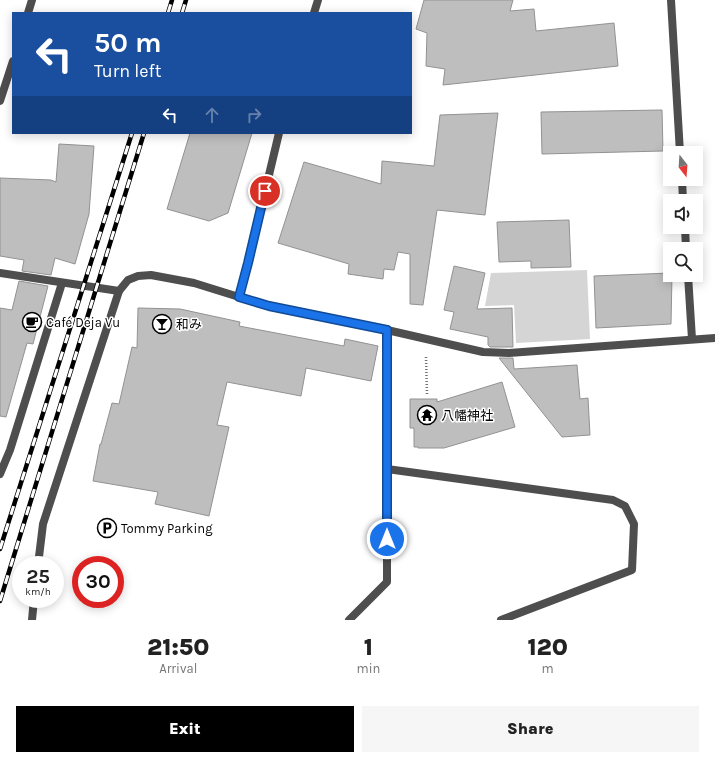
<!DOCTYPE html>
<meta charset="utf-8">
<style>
body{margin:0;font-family:Karla,"Noto Sans JP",sans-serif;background:#f6f6f6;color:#222;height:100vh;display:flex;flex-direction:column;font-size:15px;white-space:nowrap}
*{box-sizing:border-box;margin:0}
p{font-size:13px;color:#767676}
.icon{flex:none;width:22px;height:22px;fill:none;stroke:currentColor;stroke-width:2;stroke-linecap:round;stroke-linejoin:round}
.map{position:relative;height:620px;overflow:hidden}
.sheet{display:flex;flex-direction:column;background:#fff;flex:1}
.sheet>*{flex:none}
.banner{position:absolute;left:12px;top:12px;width:400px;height:122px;border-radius:0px;box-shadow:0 2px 10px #0003;background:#1a4fa0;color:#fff;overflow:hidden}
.needle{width:26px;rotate:163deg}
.fabs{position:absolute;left:663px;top:146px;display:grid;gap:8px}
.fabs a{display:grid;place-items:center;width:40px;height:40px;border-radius:0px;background:#fff;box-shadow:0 2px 10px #0003;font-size:20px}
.speed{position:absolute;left:12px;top:556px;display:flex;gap:8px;font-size:20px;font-weight:700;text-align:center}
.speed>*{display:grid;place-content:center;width:52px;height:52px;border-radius:50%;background:#fff;box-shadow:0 2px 10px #0003;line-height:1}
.speed small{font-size:10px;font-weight:400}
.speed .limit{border:6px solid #d22;background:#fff;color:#111}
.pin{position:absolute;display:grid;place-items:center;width:34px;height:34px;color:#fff;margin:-17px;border:2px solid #fff;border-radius:50%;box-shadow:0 1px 4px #0007}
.me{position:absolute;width:44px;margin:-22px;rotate:0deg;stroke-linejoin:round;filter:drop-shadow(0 0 3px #0008)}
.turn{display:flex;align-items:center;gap:14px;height:84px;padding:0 16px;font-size:18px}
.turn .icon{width:52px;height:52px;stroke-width:2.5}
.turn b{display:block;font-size:28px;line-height:34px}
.lanes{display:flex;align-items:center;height:38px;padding:0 16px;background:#0003;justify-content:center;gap:20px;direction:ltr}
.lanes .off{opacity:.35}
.eta{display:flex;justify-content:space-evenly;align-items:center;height:68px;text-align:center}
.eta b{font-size:24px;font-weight:800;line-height:28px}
.cta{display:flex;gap:8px;margin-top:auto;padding:8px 16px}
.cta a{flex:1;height:46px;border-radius:0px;background:#000;color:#fff;font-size:16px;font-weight:800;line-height:46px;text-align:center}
.cta a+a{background:#f6f6f6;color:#222}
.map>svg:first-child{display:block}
.green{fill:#d5d5d5}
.building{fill:#bebebe;stroke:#929292}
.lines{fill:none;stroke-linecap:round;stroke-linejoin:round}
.path{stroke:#707070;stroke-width:2.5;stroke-dasharray:1 2;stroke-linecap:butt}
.service{stroke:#4e4e4e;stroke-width:8}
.minor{stroke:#4e4e4e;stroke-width:8}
.tertiary{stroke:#4e4e4e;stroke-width:8}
.rail-casing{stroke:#000;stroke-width:4.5}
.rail{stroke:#fff;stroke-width:3;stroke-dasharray:9;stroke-linecap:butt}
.route-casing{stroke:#114b97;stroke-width:10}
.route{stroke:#1a73e8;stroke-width:7}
.labels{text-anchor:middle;stroke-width:3;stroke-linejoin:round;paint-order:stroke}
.poi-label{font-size:13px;fill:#000;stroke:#fff;text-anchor:start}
</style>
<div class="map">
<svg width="715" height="620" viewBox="0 0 715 620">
<rect width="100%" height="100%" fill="#fff"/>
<!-- green -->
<path class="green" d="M587,270L590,339L516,343L514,305L485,306L491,273Z"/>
<!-- building -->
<g class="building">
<path d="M424,0H513L510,11L534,9L536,31L614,23L618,66L443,85L445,69L426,66L427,33L416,29Z"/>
<path d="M662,110L663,151L542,154L541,112Z"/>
<path d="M498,113L485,215L437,210L423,305L410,304V254L398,252L394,270L384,269L383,279L348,274L349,264L278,243L304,162L381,184L382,161L434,166L440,115Z"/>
<path d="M190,133H252L228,213L209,221L167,209Z"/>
<path d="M59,144L94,146L89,214L75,264L55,258L51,275L22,271L24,260L0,256V178L51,180L56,182Z"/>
<path d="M569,220L571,267L531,268V261L499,262L497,222Z"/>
<path d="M454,266L485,273L477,309L512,308L513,347H490L488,345V337L450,329L454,312L444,310Z"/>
<path d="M670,273V275H672L671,324L596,328L594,276Z"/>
<path d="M19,281L48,286L33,344L27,343L6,417L0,416V308L12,310Z"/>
<path d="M138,308L180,309L240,322L239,326L344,346L345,339L378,346L371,381L306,368L301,396L227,382L217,425L229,427L209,516L155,504L158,492L93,481L100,444H101L112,403L119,404L132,347L137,348Z"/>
<path d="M499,358H513L514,369L577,365L580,399L588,398L590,435L562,437Z"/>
<path d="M502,382L515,427L444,448H418V447H414V428H410V399H437V402Z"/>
</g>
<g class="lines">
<!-- path -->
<path class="path" d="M426,357L427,394"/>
<!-- service -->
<g class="service">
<path d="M685,227L686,249"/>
<path d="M688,275L692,339"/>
<path d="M387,469L613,500L625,506L634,524L632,570L501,620"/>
</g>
<!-- minor -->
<g class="minor">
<path d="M671,0L680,153"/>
<path d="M28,13L32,0"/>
<path d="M0,101L13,61"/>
<path d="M682,179L683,201"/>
<path d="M0,273L119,291"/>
<path d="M239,297L269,306L387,330L483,352L509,353L715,338"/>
<path d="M0,474L10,450L62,283"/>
<path d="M349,620L387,582V330"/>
</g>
<!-- tertiary -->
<g class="tertiary">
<path d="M314,13L318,0"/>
<path d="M38,565L43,524L119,291L128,280L138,276L151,275L194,283L239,297L248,263L279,133"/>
<path d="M32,620L34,599"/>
</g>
<defs>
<g id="rail">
<path d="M168,13L172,0"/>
<path d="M182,13L186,0"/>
<path d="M0,549L132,133"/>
<path d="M0,601L144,133"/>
</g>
</defs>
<!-- rail casing -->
<use href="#rail" class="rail-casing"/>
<!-- rail -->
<use href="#rail" class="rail"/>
</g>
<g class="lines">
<defs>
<path id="route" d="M265,191L248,263L239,297L269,306L387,330V539"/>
</defs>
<!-- route casing -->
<use href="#route" class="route-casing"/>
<!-- route -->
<use href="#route" class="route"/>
</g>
<!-- icons -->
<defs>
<symbol id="cafe-ring" viewBox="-11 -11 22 22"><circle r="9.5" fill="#fff" stroke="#000" stroke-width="1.5"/><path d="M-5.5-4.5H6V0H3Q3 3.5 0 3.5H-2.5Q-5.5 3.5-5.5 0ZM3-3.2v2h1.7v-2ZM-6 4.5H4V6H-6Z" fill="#000"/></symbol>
<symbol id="bar-ring" viewBox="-11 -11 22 22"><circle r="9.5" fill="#fff" stroke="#000" stroke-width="1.5"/><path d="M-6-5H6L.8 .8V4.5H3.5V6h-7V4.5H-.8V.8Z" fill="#000"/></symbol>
<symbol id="temple-ring" viewBox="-11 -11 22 22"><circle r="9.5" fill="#fff" stroke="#000" stroke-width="1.5"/><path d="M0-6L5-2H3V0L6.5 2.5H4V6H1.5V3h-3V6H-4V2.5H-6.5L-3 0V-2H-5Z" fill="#000"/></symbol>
<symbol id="parking-ring" viewBox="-11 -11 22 22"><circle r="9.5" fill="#fff" stroke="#000" stroke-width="1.5"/><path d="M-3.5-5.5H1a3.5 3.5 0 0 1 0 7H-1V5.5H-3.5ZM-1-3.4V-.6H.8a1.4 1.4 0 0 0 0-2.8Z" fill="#000"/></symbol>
</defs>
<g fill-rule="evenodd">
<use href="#cafe-ring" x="21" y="311" width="22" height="22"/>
<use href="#bar-ring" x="151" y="313" width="22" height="22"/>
<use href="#temple-ring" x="416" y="404" width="22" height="22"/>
<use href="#parking-ring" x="96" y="517" width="22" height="22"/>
</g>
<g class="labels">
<!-- poi labels -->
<g class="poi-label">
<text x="46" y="327">Café Deja Vu</text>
<text x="176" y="329">和み</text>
<text x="441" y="420">八幡神社</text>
<text x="121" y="533">Tommy Parking</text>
</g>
</g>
</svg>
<div class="fabs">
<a><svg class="needle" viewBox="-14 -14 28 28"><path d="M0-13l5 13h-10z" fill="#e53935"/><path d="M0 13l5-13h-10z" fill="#767676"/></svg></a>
<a><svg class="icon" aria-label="sound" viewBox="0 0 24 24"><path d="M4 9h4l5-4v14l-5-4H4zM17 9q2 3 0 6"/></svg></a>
<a><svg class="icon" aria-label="search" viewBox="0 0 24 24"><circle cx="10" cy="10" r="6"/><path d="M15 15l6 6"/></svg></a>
</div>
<div class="speed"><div>25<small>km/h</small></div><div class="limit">30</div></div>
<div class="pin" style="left:265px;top:191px;background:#d93025"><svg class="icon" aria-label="arrive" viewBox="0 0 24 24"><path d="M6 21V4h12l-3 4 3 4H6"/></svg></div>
<svg class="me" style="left:387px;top:539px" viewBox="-20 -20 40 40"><circle r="17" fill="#1a73e8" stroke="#fff" stroke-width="3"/><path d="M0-11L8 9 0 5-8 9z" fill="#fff"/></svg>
<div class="banner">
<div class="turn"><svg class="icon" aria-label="left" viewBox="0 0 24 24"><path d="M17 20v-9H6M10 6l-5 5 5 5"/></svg><div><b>50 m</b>Turn left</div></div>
<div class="lanes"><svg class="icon" aria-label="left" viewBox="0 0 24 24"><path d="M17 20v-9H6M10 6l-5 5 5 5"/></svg><svg class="icon off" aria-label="ahead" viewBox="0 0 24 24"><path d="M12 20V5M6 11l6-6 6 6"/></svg><svg class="icon off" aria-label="right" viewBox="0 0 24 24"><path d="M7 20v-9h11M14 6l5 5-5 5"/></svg></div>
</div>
</div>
<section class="sheet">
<div class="eta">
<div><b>21:50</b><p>Arrival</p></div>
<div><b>1</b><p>min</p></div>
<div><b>120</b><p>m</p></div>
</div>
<div class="cta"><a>Exit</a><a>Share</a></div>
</section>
